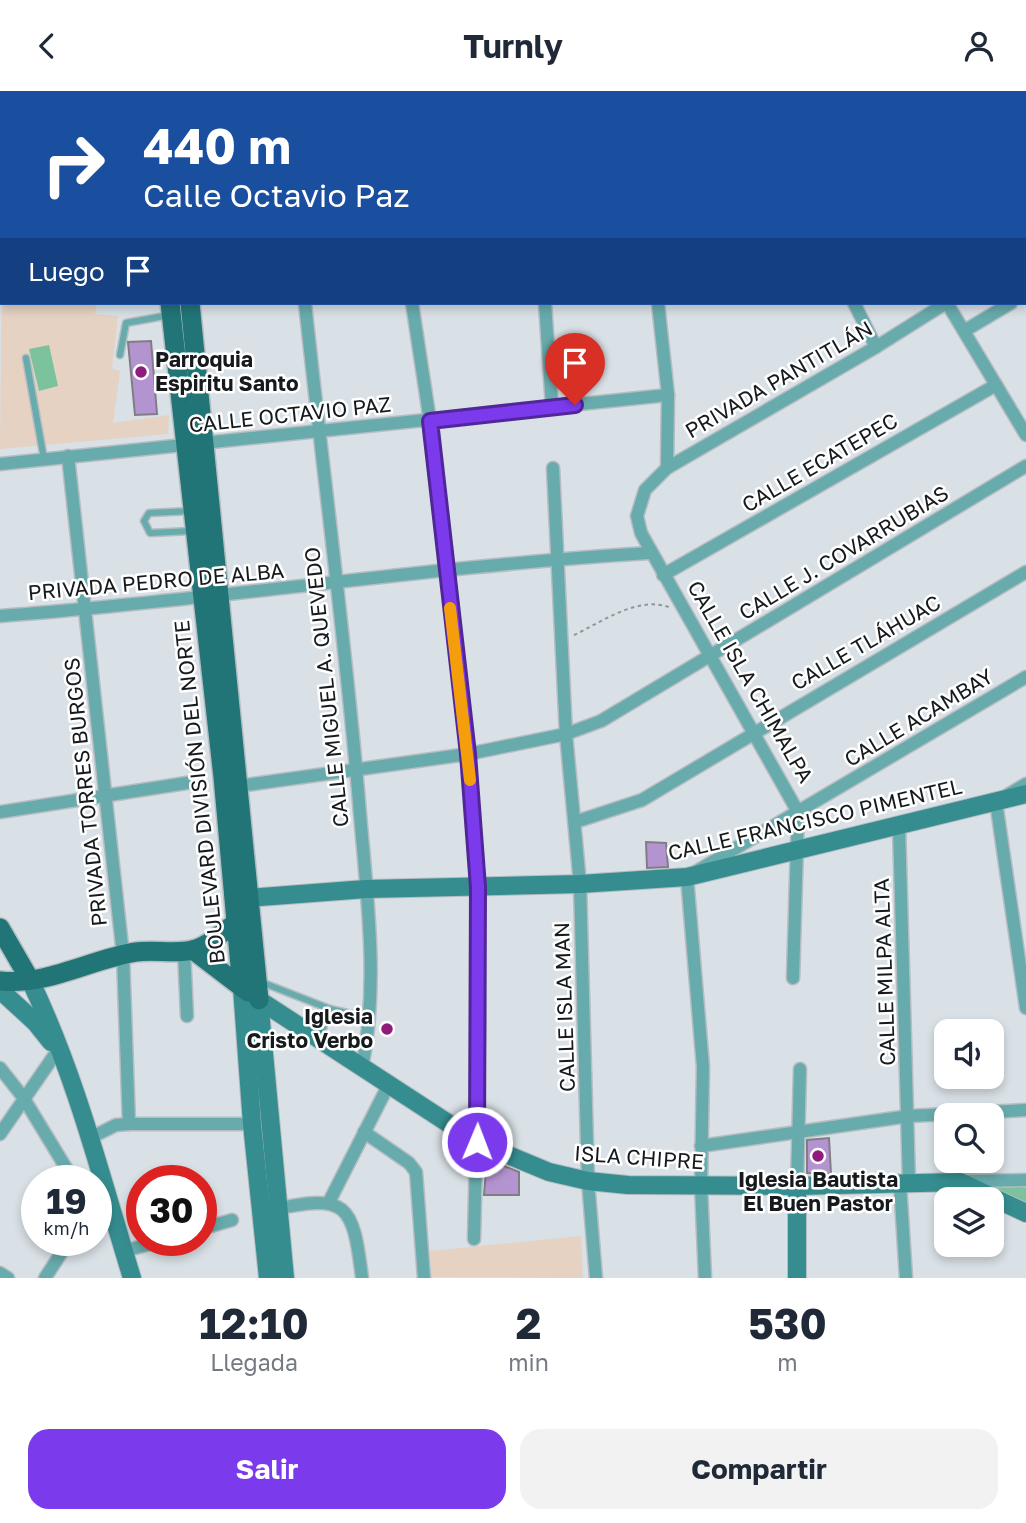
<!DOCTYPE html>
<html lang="es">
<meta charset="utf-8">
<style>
body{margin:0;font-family:"Golos Text",sans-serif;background:#f2f2f3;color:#1f2937;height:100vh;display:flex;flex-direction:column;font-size:26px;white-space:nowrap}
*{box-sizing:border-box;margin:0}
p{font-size:23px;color:#747a83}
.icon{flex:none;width:38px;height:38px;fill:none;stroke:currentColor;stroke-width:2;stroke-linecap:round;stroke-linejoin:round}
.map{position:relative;height:1187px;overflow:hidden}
.details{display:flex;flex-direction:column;background:#fff;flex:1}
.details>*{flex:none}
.hud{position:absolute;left:0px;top:0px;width:1027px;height:214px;box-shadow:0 4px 10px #0003;background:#1a4fa0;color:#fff;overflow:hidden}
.tools{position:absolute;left:934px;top:928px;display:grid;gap:14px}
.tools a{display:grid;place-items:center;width:70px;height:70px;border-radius:14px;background:#fff;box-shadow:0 4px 10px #0003;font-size:35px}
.speed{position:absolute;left:21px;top:1074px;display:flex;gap:14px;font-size:35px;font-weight:700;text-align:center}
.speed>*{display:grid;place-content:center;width:91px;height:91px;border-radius:50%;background:#fff;box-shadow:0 4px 10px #0003;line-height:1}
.speed small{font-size:18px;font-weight:400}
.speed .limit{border:10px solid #d22;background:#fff;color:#111}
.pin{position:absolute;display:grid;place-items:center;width:60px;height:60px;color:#fff;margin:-72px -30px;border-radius:50% 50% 50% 0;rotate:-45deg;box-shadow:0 0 7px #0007}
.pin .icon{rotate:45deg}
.me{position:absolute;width:77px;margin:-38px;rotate:1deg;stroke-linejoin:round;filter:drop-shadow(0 0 5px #0008)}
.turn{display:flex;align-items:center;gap:24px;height:147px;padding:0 28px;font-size:32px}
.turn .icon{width:91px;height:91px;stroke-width:2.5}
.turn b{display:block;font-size:49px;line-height:60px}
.then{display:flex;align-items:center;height:66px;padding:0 28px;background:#0003;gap:14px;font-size:26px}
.eta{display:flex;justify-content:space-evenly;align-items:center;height:119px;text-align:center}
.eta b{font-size:42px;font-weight:700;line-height:49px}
.button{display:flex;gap:14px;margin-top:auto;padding:14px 28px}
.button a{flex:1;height:80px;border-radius:21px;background:#7c3aed;color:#fff;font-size:28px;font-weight:700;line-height:80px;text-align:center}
.button a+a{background:#f2f2f3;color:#1f2937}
header{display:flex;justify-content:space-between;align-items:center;height:91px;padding:0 28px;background:#fff;font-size:32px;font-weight:700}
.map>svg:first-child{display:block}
.education{fill:#e5d2c2}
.grass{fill:#7cc39d}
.park{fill:url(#park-tufts)}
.building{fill:#b494d0;stroke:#807d84;stroke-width:2}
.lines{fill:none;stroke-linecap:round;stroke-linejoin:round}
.lane-casing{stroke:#b6bdc2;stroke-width:9}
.street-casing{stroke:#b6bdc2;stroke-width:15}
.secondary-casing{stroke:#b6bdc2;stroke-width:20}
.primary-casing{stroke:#b6bdc2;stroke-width:22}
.path{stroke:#8f9599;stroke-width:2;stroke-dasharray:3.5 3.5;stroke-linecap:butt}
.lane{stroke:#68abac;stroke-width:6}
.street{stroke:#68abac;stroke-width:12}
.secondary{stroke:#358d8f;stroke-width:18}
.primary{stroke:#217577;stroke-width:19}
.route-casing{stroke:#51269a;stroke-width:18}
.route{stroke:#7c3aed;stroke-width:12}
.slow{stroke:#f59e0b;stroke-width:12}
.poi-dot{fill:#8f1c7c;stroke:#fff;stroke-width:2.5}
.labels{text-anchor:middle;stroke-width:5;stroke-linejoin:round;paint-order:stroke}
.poi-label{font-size:21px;font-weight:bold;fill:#171a1c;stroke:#fff;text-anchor:start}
.street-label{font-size:21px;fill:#171a1c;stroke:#fff}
</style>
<header><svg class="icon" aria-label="back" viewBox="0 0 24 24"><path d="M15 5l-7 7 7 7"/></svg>Turnly<svg class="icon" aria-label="person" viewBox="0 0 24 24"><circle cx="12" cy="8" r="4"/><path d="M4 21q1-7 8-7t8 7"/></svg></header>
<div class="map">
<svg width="1026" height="1187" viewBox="0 0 1026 1187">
<defs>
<pattern id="park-tufts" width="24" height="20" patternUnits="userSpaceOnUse" patternTransform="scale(1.75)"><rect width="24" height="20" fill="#7cc39d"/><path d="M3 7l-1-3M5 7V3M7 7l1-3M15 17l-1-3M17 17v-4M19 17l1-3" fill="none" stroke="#6aa787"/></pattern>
</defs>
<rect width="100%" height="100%" fill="#d9e1e6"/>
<!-- education -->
<g class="education">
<path d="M2,162V212H97L95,223L118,225L112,277L120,280L113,332L169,324L168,343L0,358Z"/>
<path d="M581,1145L583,1187L431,1186L430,1160Z"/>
</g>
<!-- grass -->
<path class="grass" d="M49,254L58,295L39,300L29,258Z"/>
<!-- park -->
<g class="park">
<path d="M960,1069H992L995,1081L963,1084Z"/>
<path d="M1026,1094V1115L990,1095Z"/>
</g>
<!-- building -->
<g class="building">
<path d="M151,250L157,323L135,324L128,251Z"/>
<path d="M646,751L666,752L668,776L647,777Z"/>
<path d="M829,1047L831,1083L807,1082V1049Z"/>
<path d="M487,1068L519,1081V1104H484Z"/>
</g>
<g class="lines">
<defs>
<g id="lane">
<path d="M120,264L126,232L170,224"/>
<path d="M26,267L44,368"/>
<path d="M191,440L150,442L144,430L149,422L192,420"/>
<path d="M261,891L330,918L320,946"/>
<path d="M330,918L369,927"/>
</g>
<g id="street">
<path d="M48,0L51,2"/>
<path d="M284,0V2"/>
<path d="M406,0V2"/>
<path d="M525,0V2"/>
<path d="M638,0V2"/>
<path d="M756,0V2"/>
<path d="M929,0L930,2"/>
<path d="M595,2L608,0"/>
<path d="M1026,171V172"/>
<path d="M305,212C323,382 346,552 360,723C367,806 379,894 362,976"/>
<path d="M412,212L430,330L468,663L478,796L479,937L474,1148"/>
<path d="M545,212L552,316"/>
<path d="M658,212L668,304L667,377"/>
<path d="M854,212L876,256"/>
<path d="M947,212L1026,344"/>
<path d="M964,240L1011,212"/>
<path d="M68,365L123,864L129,1033"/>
<path d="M0,373L668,304"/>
<path d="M553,377L566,643L580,793L588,1090L596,1187"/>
<path d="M663,484L996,294"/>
<path d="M0,525C217,509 432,475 649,462"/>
<path d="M1026,693L996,711L1026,917"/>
<path d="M239,695L468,663L566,643L601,630L1026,375"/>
<path d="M0,721L193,691"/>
<path d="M575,731L642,709L1026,481"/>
<path d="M899,735L909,1092"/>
<path d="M184,859L187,925"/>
<path d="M793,887L798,721L641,442L637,425L645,399L667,377L876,256L946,212"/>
<path d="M0,977L23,1006L74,1090"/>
<path d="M364,1041L409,1072L416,1081L424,1187"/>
<path d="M0,1043L60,956"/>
<path d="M92,1046L116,1034L129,1033H252"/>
<path d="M701,1055L909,1025L1026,1019"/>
<path d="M964,1090L1026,1089"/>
<path d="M900,1093L906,1187"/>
<path d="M797,1095L800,978"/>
<path d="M329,1111L389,993"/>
<path d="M271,1119C347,1102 353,1112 362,1187"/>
<path d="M201,1138L232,1129"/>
<path d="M124,1160L161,1150"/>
<path d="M0,1182L8,1187"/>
<path d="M45,1187L69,1150"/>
<path d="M705,1187L701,1095L703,976L687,786L1026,586"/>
</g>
<g id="secondary">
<path d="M89,2L93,0"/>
<path d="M0,140L2,137"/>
<path d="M234,808L366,798L580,793L687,786L1026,703"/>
<path d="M30,889C76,985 101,1086 132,1187"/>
<path d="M242,897L252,1033L268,1187"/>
<path d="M0,899L35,931L51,951"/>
<path d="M259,909L477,1051L549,1081L588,1090L628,1094L797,1095L960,1091L1026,1122"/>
<path d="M259,909L285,1187"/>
<path d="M797,1095V1187"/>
</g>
<g id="primary">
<path d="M148,0V2"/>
<path d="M171,0V2"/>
<path d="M170,212L223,686L242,897"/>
<path d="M190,212L259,909"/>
<path d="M0,837L30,889"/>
<path d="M193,859L248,901"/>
<path d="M0,890C47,895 91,868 136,861C155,858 178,864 196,858C216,851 227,835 245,827"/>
</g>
</defs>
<!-- lane casing -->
<use href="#lane" class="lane-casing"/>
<!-- street casing -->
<use href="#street" class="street-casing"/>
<!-- secondary casing -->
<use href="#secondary" class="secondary-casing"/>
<!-- primary casing -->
<use href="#primary" class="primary-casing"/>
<!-- path -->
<path class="path" d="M574,544C602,531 637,505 669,516"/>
<!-- lane -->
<use href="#lane" class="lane"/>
<!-- street -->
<use href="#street" class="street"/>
<!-- secondary -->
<use href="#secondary" class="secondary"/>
<!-- primary -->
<use href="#primary" class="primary"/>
</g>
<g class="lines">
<defs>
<path id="route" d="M477,1051L478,796L468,663L430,330L575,314"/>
</defs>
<!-- route casing -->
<use href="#route" class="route-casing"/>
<!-- route -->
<use href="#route" class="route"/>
<!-- slow -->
<path class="slow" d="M450,517L470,689"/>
</g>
<!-- markers -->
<g class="poi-dot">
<circle cx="141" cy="281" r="7"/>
<circle cx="387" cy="938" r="7"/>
<circle cx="818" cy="1065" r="7"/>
</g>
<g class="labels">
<!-- poi labels -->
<g class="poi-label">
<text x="155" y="276">Parroquia<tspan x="155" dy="24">Espiritu Santo</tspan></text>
<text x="373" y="933" text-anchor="end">Iglesia<tspan x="373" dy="24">Cristo Verbo</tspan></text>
<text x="818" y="1096" text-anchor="middle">Iglesia Bautista<tspan x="818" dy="24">El Buen Pastor</tspan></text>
</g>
<!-- street labels -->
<g class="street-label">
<text transform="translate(779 289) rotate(-30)" y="7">PRIVADA PANTITLÁN</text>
<text transform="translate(290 324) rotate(-6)" y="7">CALLE OCTAVIO PAZ</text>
<text transform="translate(820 372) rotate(-30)" y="7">CALLE ECATEPEC</text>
<text transform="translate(844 462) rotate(-31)" y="7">CALLE J. COVARRUBIAS</text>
<text transform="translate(156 491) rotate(-5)" y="7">PRIVADA PEDRO DE ALBA</text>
<text transform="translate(866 552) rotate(-30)" y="7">CALLE TLÁHUAC</text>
<text transform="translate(750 591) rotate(60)" y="7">CALLE ISLA CHIMALPA</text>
<text transform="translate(327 596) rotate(-96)" y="7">CALLE MIGUEL A. QUEVEDO</text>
<text transform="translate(919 627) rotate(-31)" y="7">CALLE ACAMBAY</text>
<text transform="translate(86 701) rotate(-96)" y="7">PRIVADA TORRES BURGOS</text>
<text transform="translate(200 701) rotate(-96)" y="7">BOULEVARD DIVISIÓN DEL NORTE</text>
<text transform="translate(815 729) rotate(-13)" y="7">CALLE FRANCISCO PIMENTEL</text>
<text transform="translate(885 881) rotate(-92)" y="7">CALLE MILPA ALTA</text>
<text transform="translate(565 916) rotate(-92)" y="7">CALLE ISLA MAN</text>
<text transform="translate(639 1067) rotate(4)" y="7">ISLA CHIPRE</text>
</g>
</g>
</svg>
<div class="tools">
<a><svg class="icon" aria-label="sound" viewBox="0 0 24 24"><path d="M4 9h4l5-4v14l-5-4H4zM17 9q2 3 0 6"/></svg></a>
<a><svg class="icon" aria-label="search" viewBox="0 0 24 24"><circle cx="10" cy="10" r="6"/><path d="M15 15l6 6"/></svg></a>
<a><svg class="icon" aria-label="layers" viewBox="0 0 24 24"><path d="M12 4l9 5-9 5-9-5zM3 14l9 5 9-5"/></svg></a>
</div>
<div class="speed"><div>19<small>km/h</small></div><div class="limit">30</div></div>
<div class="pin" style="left:575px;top:314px;background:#d93025"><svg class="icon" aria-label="arrive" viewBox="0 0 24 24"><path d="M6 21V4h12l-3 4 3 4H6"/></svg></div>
<svg class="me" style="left:477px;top:1051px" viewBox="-20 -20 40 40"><circle r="17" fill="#7c3aed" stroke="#fff" stroke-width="3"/><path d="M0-11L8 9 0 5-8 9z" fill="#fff"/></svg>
<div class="hud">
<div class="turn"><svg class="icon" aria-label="right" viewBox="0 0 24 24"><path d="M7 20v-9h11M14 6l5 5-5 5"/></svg><div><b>440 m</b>Calle Octavio Paz</div></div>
<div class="then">Luego<svg class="icon" aria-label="arrive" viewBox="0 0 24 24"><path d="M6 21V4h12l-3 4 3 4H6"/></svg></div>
</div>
</div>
<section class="details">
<div class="eta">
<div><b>12:10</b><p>Llegada</p></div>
<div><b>2</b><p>min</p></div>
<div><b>530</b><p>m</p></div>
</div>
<div class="button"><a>Salir</a><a>Compartir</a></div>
</section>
